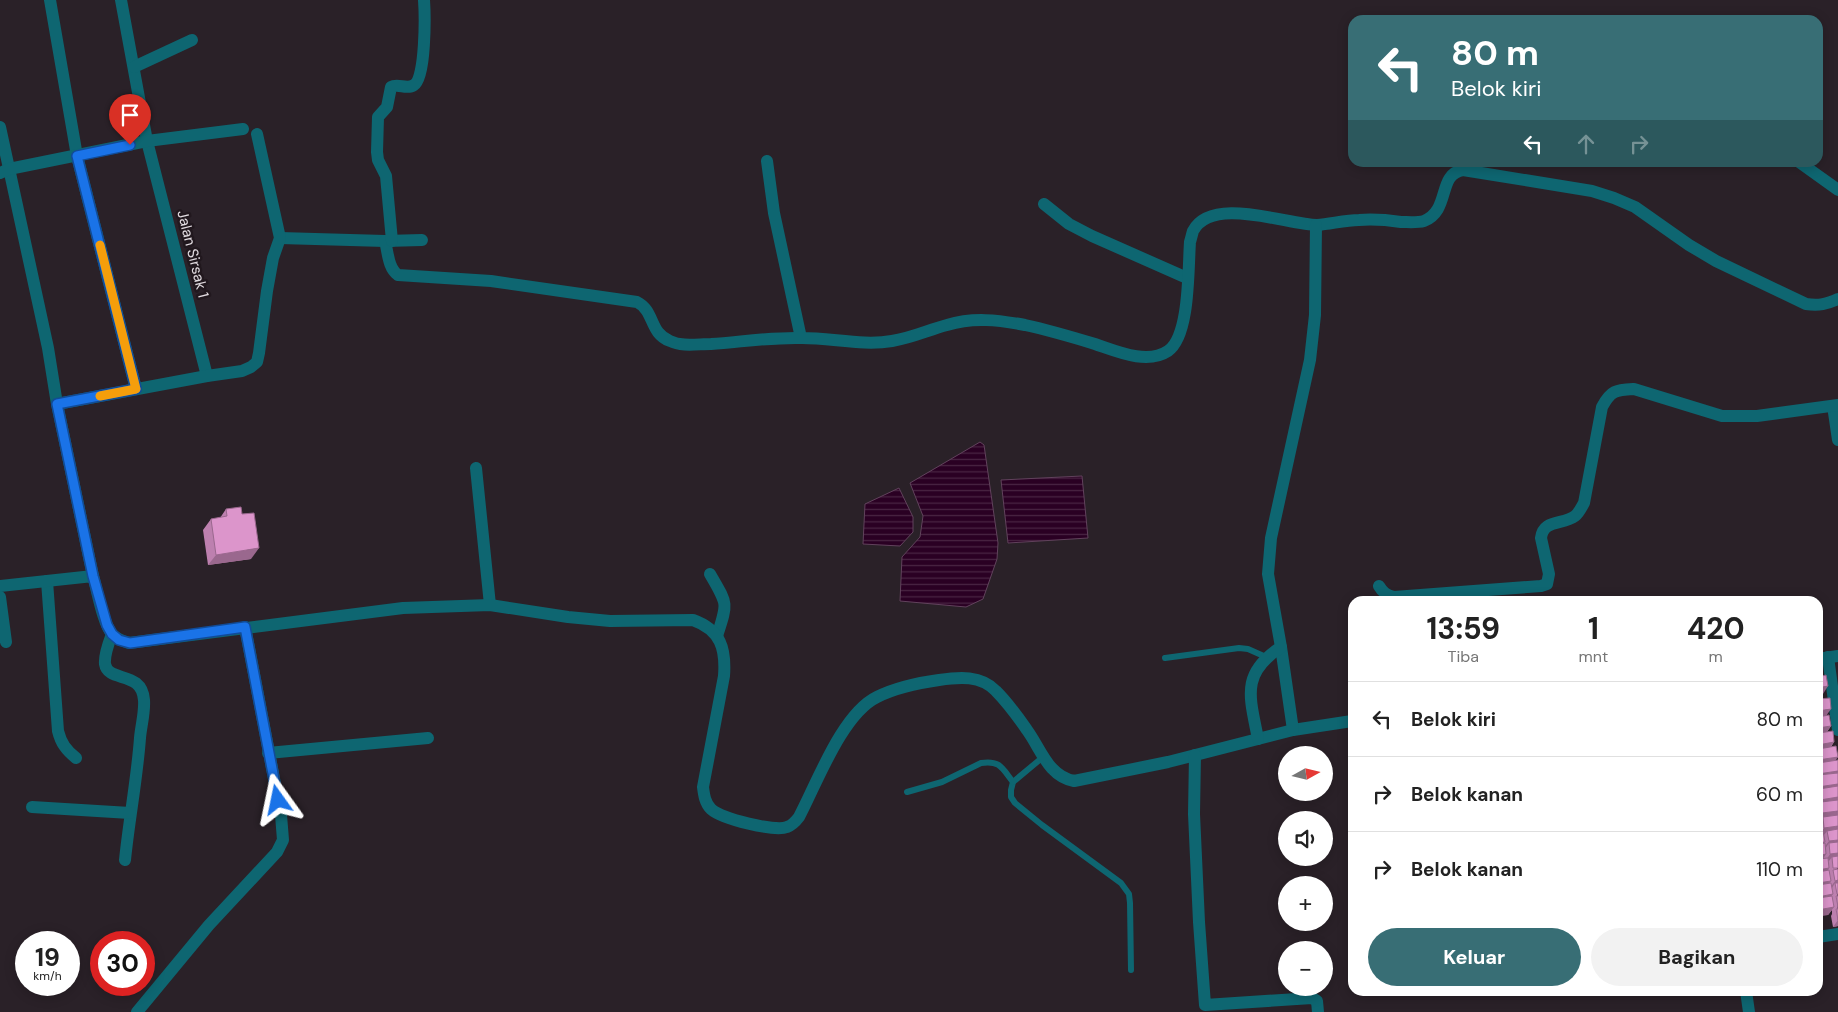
<!DOCTYPE html>
<html lang="id">
<meta charset="utf-8">
<style>
body{margin:0;font-family:"DM Sans",sans-serif;background:#f2f2f2;color:#222;height:100vh;display:flex;flex-direction:column;font-size:19px;white-space:nowrap}
*{box-sizing:border-box;margin:0}
p{font-size:16px;color:#767676}
.icon{flex:none;width:28px;height:28px;fill:none;stroke:currentColor;stroke-width:2;stroke-linecap:round;stroke-linejoin:round}
.map{position:relative;flex:1;overflow:hidden}
.sheet{position:absolute;left:1348px;top:596px;width:475px;height:400px;display:flex;flex-direction:column;background:#fff;border-radius:15px;box-shadow:0 2px 12px #0003}
.sheet>*{flex:none}
.top-card{position:absolute;left:1348px;top:15px;width:475px;height:152px;border-radius:15px;box-shadow:0 2px 12px #0003;background:#386e75;color:#fff;overflow:hidden}
.needle{width:32px;rotate:82deg}
.tools{position:absolute;left:1278px;top:746px;display:grid;gap:10px}
.tools a{display:grid;place-items:center;width:55px;height:55px;border-radius:50%;background:#fff;box-shadow:0 2px 12px #0003;font-size:25px}
.speed{position:absolute;left:15px;top:931px;display:flex;gap:10px;font-size:25px;font-weight:700;text-align:center}
.speed>*{display:grid;place-content:center;width:65px;height:65px;border-radius:50%;background:#fff;box-shadow:0 2px 12px #0003;line-height:1}
.speed small{font-size:12px;font-weight:400}
.speed .limit{border:8px solid #d22;background:#fff;color:#111}
.pin{position:absolute;display:grid;place-items:center;width:42px;height:42px;color:#fff;margin:-51px -21px;border-radius:50% 50% 50% 0;rotate:-45deg;box-shadow:0 0 5px #0007}
.pin .icon{rotate:45deg}
.me{position:absolute;width:55px;margin:-28px;rotate:348deg;stroke-linejoin:round;filter:drop-shadow(0 0 4px #0008)}
.turn{display:flex;align-items:center;gap:18px;height:105px;padding:0 20px;font-size:22px}
.turn .icon{width:65px;height:65px;stroke-width:2.5}
.turn b{display:block;font-size:35px;line-height:42px}
.lanes{display:flex;align-items:center;height:48px;padding:0 20px;background:#0003;justify-content:center;gap:25px;direction:ltr}
.lanes .off{opacity:.35}
.eta{display:flex;justify-content:space-evenly;align-items:center;height:85px;text-align:center}
.eta b{font-size:30px;font-weight:700;line-height:35px}
.button{display:flex;gap:10px;margin-top:auto;padding:10px 20px}
.button a{flex:1;height:58px;border-radius:30px;background:#386e75;color:#fff;font-size:20px;font-weight:700;line-height:58px;text-align:center}
.button a+a{background:#f2f2f2;color:#222}
ul{padding:0;list-style:none}
li{display:flex;align-items:center;gap:15px;height:75px;padding:0 20px;border-top:1px solid #e0e0e0}
li div{flex:1}
li b{display:block;font-size:19px}
li em{font-style:normal}
.map>svg:first-child{display:block}
.water{fill:url(#water-rules);stroke:#61425c}
.lines{fill:none;stroke-linecap:round;stroke-linejoin:round}
.service{stroke:#0e6671;stroke-width:6}
.minor{stroke:#0e6671;stroke-width:12}
.wall{fill:#bd80af}
.shaded-wall{fill:#9a688e}
.building{fill:#dc95cb;stroke:#9a688e}
.route-casing{stroke:#114b97;stroke-width:12}
.route{stroke:#1a73e8;stroke-width:9}
.slow{stroke:#f59e0b;stroke-width:9}
.labels{text-anchor:middle;stroke-width:5;stroke-linejoin:round;paint-order:stroke}
.street-label{font-size:15px;fill:#e1dbe0;stroke:#21181e}
</style>
<div class="map">
<svg width="1838" height="1012" viewBox="0 0 1838 1012">
<defs>
<pattern id="water-rules" width="6" height="5" patternUnits="userSpaceOnUse" patternTransform="scale(1.25)"><rect width="6" height="5" fill="#2a0023"/><path d="M0 2.5h6" fill="none" stroke="#492543"/></pattern>
</defs>
<rect width="100%" height="100%" fill="#2a2128"/>
<!-- water -->
<g class="water">
<path d="M980,442L984,445L998,543L997,559L983,599L966,607L900,601L902,557L920,537L923,516L910,483Z"/>
<path d="M1082,476L1088,538L1008,543L1001,480Z"/>
<path d="M899,488L913,517V532L900,546L863,544L865,504Z"/>
</g>
<g class="lines">
<!-- service -->
<g class="service">
<path d="M1165,658L1239,648L1248,649L1266,657"/>
<path d="M1043,757L1013,782L1011,790V797L1015,803L1042,825L1121,883L1129,894L1130,903L1131,970"/>
<path d="M907,792L942,782L981,763C1000,760 1002,768 1013,782"/>
</g>
<!-- minor -->
<g class="minor">
<path d="M50,0L77,156L136,389"/>
<path d="M121,0L147,141L207,376"/>
<path d="M134,67L192,40"/>
<path d="M0,127L48,348L57,404L93,576"/>
<path d="M767,161L774,213L801,338"/>
<path d="M1799,162L1838,190"/>
<path d="M0,173L9,169L147,141L243,129"/>
<path d="M1044,204L1069,224L1092,236L1187,278"/>
<path d="M280,238L385,241L422,240"/>
<path d="M385,241C388,252 388,268 398,275L491,281L637,302C655,311 649,333 670,341C682,347 697,344 711,344C741,342 771,337 802,338C832,338 863,346 892,341C912,338 928,330 947,325C973,317 998,320 1025,325C1048,330 1072,337 1095,344C1116,351 1147,365 1168,351C1190,336 1188,269 1190,242C1191,239 1192,234 1193,231C1212,195 1288,225 1317,225C1331,224 1345,220 1359,220C1373,219 1387,220 1401,222C1408,222 1417,223 1424,221C1451,210 1437,174 1463,170L1592,191L1614,198L1635,207L1689,245L1716,261L1806,304C1819,306 1827,304 1838,299"/>
<path d="M392,241L386,176L378,160L377,152L378,117L387,107L391,87C398,83 407,90 414,85C426,78 425,14 424,0"/>
<path d="M57,404L207,376L242,371L251,367L257,362L259,353L267,291L273,258L280,238L257,134"/>
<path d="M1833,406L1838,440"/>
<path d="M476,468L490,605"/>
<path d="M710,574C728,605 728,602 717,636"/>
<path d="M47,581L58,731C61,743 66,750 76,758"/>
<path d="M0,586L93,576C97,589 103,624 112,634C116,639 123,641 129,643L403,608L490,605L568,617L610,621L693,620C721,630 726,649 724,676L703,787C704,795 705,803 711,809C722,819 775,832 787,827C793,825 796,821 799,817C817,783 842,714 877,697C897,687 917,683 939,680C959,677 981,675 996,691C1008,703 1018,717 1027,730C1041,749 1048,776 1074,781L1168,762L1293,730L1352,721"/>
<path d="M1379,586C1383,593 1387,595 1394,597L1541,586L1547,584L1549,574L1541,538C1543,519 1563,525 1575,516C1579,513 1581,508 1584,503L1602,407C1611,390 1616,390 1634,389L1722,416H1757L1838,405"/>
<path d="M0,597L6,642"/>
<path d="M112,634C109,642 104,655 105,664C108,683 142,670 144,700C145,712 141,726 140,738C137,779 129,820 125,860"/>
<path d="M1281,647L1293,730"/>
<path d="M1828,657L1838,730"/>
<path d="M1818,659L1838,656"/>
<path d="M1258,739C1250,697 1240,674 1281,647L1268,574L1271,538L1310,360L1315,315L1316,225"/>
<path d="M268,753L428,738"/>
<path d="M1195,755L1194,814L1199,922L1205,1005L1312,998L1317,1001L1318,1012"/>
<path d="M32,807L130,813"/>
<path d="M1818,937L1838,934"/>
<path d="M1746,991L1749,1012"/>
<path d="M137,1012L209,925L277,852L283,840L281,815L245,627"/>
</g>
</g>
<!-- wall -->
<g class="wall">
<path d="M226,509L251,559L208,565L203,530L211,519L220,518Z"/>
<path d="M1818,699L1827,715L1831,726L1827,732L1834,742L1831,747L1835,761L1838,926L1833,927L1831,916L1832,914V910L1828,915L1818,916Z"/>
</g>
<!-- shaded-wall -->
<g class="shaded-wall">
<path d="M259,548L251,559L208,565L216,555Z"/>
<path d="M1828,686L1823,694H1818V688Z"/>
<path d="M1831,709L1826,716L1818,717V711Z"/>
<path d="M1831,726L1826,733L1818,735V728Z"/>
<path d="M1834,742L1829,749L1818,751V745Z"/>
<path d="M1838,757L1833,764L1818,766V760Z"/>
<path d="M1838,771V773L1818,781V774Z"/>
<path d="M1838,784V788L1819,789L1818,791V787Z"/>
<path d="M1838,797V804L1821,802L1818,807V804L1820,800Z"/>
<path d="M1838,811V818L1823,817L1820,820L1818,821L1822,813Z"/>
<path d="M1838,826V833L1827,831L1824,835H1819L1824,828Z"/>
<path d="M1838,840V847L1829,843L1825,849H1823L1829,841Z"/>
<path d="M1838,853V860L1832,857L1829,861L1825,862L1830,854Z"/>
<path d="M1826,854L1821,862H1818V856Z"/>
<path d="M1829,868L1824,876L1818,877V870Z"/>
<path d="M1838,880V887L1835,883L1832,888H1830L1835,881Z"/>
<path d="M1831,881L1826,888L1818,889V883Z"/>
<path d="M1833,894L1827,902L1818,903V897Z"/>
<path d="M1834,907L1828,915L1818,916V910Z"/>
<path d="M1838,920V926L1833,927Z"/>
</g>
<!-- building -->
<g class="building">
<path d="M241,507L242,514L254,513L259,548L216,555L211,519L227,516L226,509Z"/>
<path d="M1826,675L1828,686L1818,688V677Z"/>
<path d="M1830,698L1831,709L1818,711V699Z"/>
<path d="M1829,715L1831,726L1818,728V717Z"/>
<path d="M1833,731L1834,742L1818,745V733Z"/>
<path d="M1836,746L1838,757L1818,760V749Z"/>
<path d="M1838,760V771L1818,774V763Z"/>
<path d="M1838,773V784L1818,787V775Z"/>
<path d="M1838,786V797L1820,800L1819,789Z"/>
<path d="M1838,800V811L1822,813L1821,802Z"/>
<path d="M1838,815V826L1824,828L1823,817Z"/>
<path d="M1818,817H1819L1820,828H1818Z"/>
<path d="M1838,829V840L1829,841L1827,831Z"/>
<path d="M1818,831H1823L1825,842L1818,843Z"/>
<path d="M1838,842V853L1830,854L1829,843Z"/>
<path d="M1825,843L1826,854L1818,856V844Z"/>
<path d="M1838,856V868H1833L1832,857Z"/>
<path d="M1828,858L1829,868L1818,870V859Z"/>
<path d="M1838,869V880L1835,881L1833,870Z"/>
<path d="M1829,870L1831,881L1818,883V872Z"/>
<path d="M1831,883L1833,894L1818,897V885Z"/>
<path d="M1835,883H1838V894H1837Z"/>
<path d="M1832,896L1834,907L1818,910V898Z"/>
<path d="M1836,896H1838V907Z"/>
<path d="M1836,909H1838V920Z"/>
</g>
<g class="lines">
<defs>
<path id="route" d="M130,145L77,156L136,389L57,404L93,576L107,625L112,634L119,640L130,643L245,627L278,800"/>
</defs>
<!-- route casing -->
<use href="#route" class="route-casing"/>
<!-- route -->
<use href="#route" class="route"/>
<!-- slow -->
<path class="slow" d="M100,245L136,389L100,396"/>
</g>
<g class="labels">
<!-- street labels -->
<g class="street-label">
<text transform="translate(193 254) rotate(76)" y="5">Jalan Sirsak 1</text>
</g>
</g>
</svg>
<div class="tools">
<a><svg class="needle" viewBox="-14 -14 28 28"><path d="M0-13l5 13h-10z" fill="#e53935"/><path d="M0 13l5-13h-10z" fill="#767676"/></svg></a>
<a><svg class="icon" aria-label="sound" viewBox="0 0 24 24"><path d="M4 9h4l5-4v14l-5-4H4zM17 9q2 3 0 6"/></svg></a>
<a>+</a>
<a>−</a>
</div>
<div class="speed"><div>19<small>km/h</small></div><div class="limit">30</div></div>
<div class="pin" style="left:130px;top:145px;background:#d93025"><svg class="icon" aria-label="arrive" viewBox="0 0 24 24"><path d="M6 21V4h12l-3 4 3 4H6"/></svg></div>
<svg class="me" style="left:278px;top:800px" viewBox="-20 -20 40 40"><path d="M0-17L14 15 0 8-14 15z" fill="#1a73e8" stroke="#fff" stroke-width="4"/></svg>
<div class="top-card">
<div class="turn"><svg class="icon" aria-label="left" viewBox="0 0 24 24"><path d="M17 20v-9H6M10 6l-5 5 5 5"/></svg><div><b>80 m</b>Belok kiri</div></div>
<div class="lanes"><svg class="icon" aria-label="left" viewBox="0 0 24 24"><path d="M17 20v-9H6M10 6l-5 5 5 5"/></svg><svg class="icon off" aria-label="ahead" viewBox="0 0 24 24"><path d="M12 20V5M6 11l6-6 6 6"/></svg><svg class="icon off" aria-label="right" viewBox="0 0 24 24"><path d="M7 20v-9h11M14 6l5 5-5 5"/></svg></div>
</div>
<section class="sheet">
<div class="eta">
<div><b>13:59</b><p>Tiba</p></div>
<div><b>1</b><p>mnt</p></div>
<div><b>420</b><p>m</p></div>
</div>
<ul>
<li><svg class="icon" aria-label="left" viewBox="0 0 24 24"><path d="M17 20v-9H6M10 6l-5 5 5 5"/></svg><div><b>Belok kiri</b></div><em>80 m</em></li>
<li><svg class="icon" aria-label="right" viewBox="0 0 24 24"><path d="M7 20v-9h11M14 6l5 5-5 5"/></svg><div><b>Belok kanan</b></div><em>60 m</em></li>
<li><svg class="icon" aria-label="right" viewBox="0 0 24 24"><path d="M7 20v-9h11M14 6l5 5-5 5"/></svg><div><b>Belok kanan</b></div><em>110 m</em></li>
</ul>
<div class="button"><a>Keluar</a><a>Bagikan</a></div>
</section>
</div>
